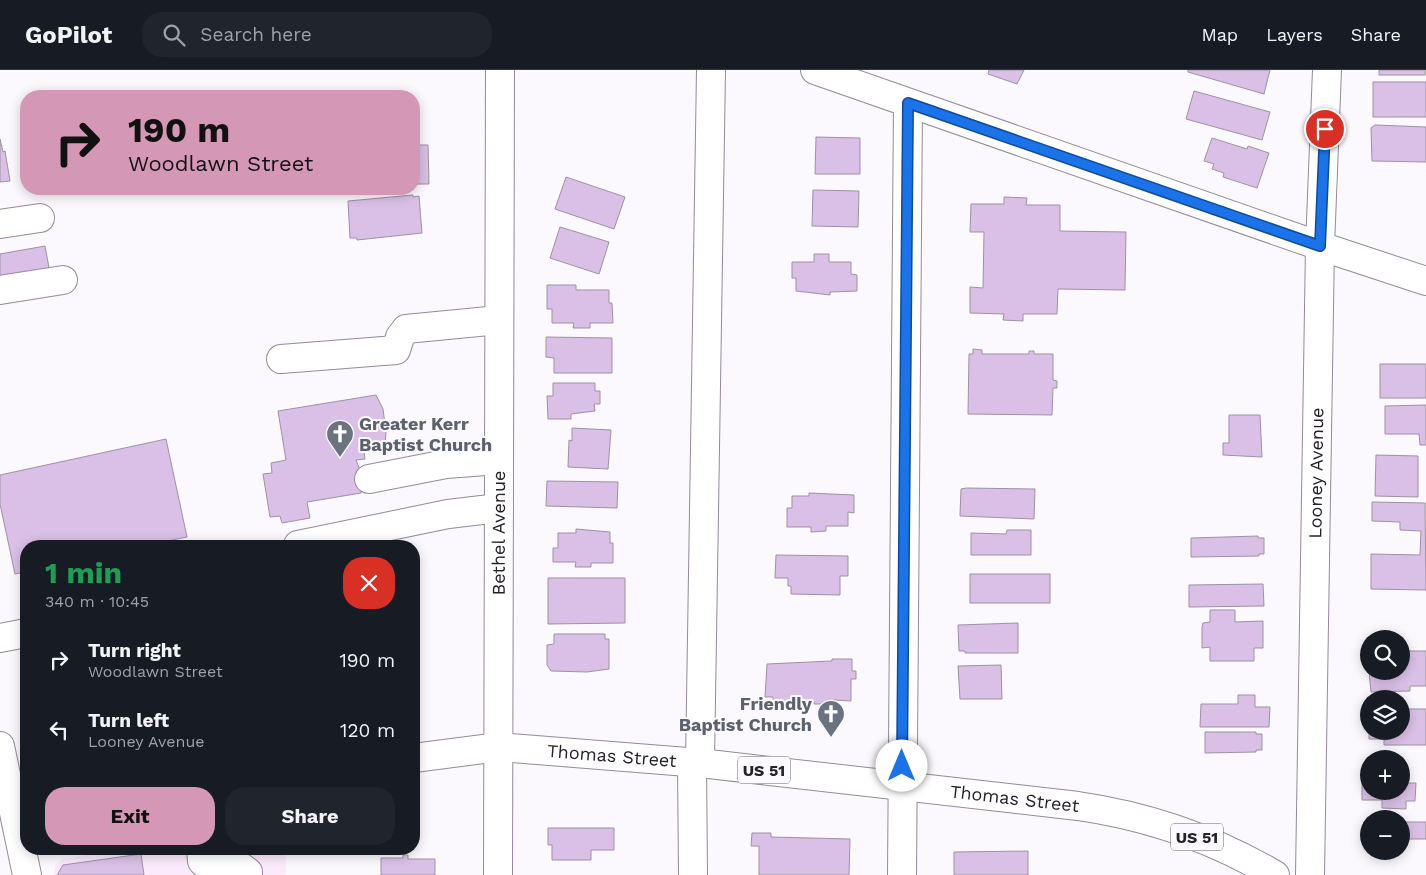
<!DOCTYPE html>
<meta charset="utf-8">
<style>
body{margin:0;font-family:"Work Sans",sans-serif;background:#20242c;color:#f1f3f6;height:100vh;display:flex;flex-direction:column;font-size:19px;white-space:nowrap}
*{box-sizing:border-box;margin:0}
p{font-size:16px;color:#9ea1a6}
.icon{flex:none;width:28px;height:28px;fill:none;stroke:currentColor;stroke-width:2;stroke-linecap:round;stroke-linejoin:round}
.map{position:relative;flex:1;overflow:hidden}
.sheet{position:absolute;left:20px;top:470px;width:400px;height:315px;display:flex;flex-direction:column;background:#171b24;border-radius:20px;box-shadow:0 2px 12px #0003}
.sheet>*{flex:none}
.banner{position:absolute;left:20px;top:20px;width:400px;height:105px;border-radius:20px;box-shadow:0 2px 12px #0003;background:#d497b6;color:#111;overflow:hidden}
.buttons{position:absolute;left:1360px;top:560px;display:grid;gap:10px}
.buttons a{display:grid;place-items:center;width:50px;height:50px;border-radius:50%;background:#171b24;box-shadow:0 2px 12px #0003;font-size:25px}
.pin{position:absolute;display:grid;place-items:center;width:42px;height:42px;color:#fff;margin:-21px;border:2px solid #fff;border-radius:50%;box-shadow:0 1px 5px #0007}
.me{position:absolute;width:55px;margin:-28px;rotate:0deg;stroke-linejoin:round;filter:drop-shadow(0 0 4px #0008)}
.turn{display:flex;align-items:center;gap:18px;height:105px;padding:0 25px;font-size:22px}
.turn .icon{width:65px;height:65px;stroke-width:2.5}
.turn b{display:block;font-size:35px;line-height:42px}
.round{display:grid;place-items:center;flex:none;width:52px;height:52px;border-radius:20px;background:#20242c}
.overview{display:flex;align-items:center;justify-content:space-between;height:85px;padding:0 25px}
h1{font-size:30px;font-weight:700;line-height:38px;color:#1e9e55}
.action{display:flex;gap:10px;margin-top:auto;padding:10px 25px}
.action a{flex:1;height:58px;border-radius:20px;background:#d497b6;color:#111;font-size:20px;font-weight:700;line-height:58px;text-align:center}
.action a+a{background:#20242c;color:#f1f3f6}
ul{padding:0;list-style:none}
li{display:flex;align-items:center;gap:15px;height:70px;padding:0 25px}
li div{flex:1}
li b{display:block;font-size:19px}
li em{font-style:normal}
header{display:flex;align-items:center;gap:30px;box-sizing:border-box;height:70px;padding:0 25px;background:#171b24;border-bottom:1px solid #363941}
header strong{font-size:24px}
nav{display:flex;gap:28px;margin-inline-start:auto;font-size:18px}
.search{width:350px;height:45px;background:#20242c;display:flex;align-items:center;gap:12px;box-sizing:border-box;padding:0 18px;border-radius:20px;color:#9ea1a6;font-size:19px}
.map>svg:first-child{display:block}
.commercial{fill:#faeafc}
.building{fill:#dac0e6;stroke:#9d91a4}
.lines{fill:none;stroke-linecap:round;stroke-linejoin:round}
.minor-casing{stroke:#95899b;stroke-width:30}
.major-casing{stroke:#95899b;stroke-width:30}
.minor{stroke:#fff;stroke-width:28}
.major{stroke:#fff;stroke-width:28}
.route-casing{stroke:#114b97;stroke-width:12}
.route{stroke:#1a73e8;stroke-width:9}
.labels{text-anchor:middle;stroke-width:4;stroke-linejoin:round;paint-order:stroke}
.shield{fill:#fbf9fd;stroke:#666268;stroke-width:1}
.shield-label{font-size:16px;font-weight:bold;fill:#262128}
.worship-label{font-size:18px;font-weight:bold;fill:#5b616d;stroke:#fbf9fd;text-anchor:start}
.street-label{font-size:18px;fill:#262128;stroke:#fbf9fd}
</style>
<header>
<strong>GoPilot</strong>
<div class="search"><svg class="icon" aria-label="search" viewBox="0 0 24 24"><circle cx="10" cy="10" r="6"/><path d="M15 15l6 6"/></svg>Search here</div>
<nav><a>Map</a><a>Layers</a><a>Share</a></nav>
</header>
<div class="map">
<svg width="1426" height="805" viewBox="0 0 1426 805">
<rect width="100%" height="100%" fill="#fbf9fd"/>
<!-- commercial -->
<path class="commercial" d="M120,779H286V805H54L56,794L63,789Z"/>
<!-- building -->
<g class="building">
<path d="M989,0H1024L1017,14L988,4Z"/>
<path d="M1188,0H1270L1264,24L1188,2Z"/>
<rect x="1379" y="0" width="46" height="5"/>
<rect x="1373" y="12" width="53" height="35"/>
<path d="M1194,21L1270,42L1262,70L1186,49Z"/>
<path d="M1375,55L1426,57V92L1372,91L1371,58Z"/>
<path d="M816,67L860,68V104H815Z"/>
<path d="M1212,68L1247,79L1248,76L1269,83L1257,118L1223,107L1224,103L1212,99L1214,94L1204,91Z"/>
<path d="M0,69L3,82L5,81L10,111L0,112Z"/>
<path d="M414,75H428L429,114H414Z"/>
<path d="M566,107L625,127L614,159L555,139Z"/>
<path d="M813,120L859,121L858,157L812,156Z"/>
<path d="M413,125V127L419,126L422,163L357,170V168H350L348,131Z"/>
<path d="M1004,127L1027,128L1026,135H1060V161L1126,162L1125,220L1058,219L1057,244H1023V251L1003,250L1004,244L970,243V217L983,218L984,162H970L971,134H1004Z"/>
<path d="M560,157L609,172L599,204L550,188Z"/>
<path d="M45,176L50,203L0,212V184Z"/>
<path d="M814,184H829V192H851V204L857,205V221L830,222V225L796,221V208H792V192H814Z"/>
<path d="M547,215H576V220H609V233H612L613,253H590V258H573L574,253H552V239H547Z"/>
<path d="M546,267L612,268V303H554V288L546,287Z"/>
<path d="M973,279L982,280V284H1029V281H1034V284H1053V310L1057,311V318H1053L1052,345L968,344L969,284H973Z"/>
<rect x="1380" y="294" width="46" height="34"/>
<path d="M553,313H595V321H600V334H594L595,341L571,344V349H548L547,326H553Z"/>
<path d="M376,325L383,339L386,362L385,377L364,381L365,389L356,390L363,408L361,423L307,432L310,448L282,453L280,446L270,447L263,404L272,403L271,393L286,390L278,341Z"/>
<path d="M1426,335V375H1420L1419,364H1385V336Z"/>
<path d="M1229,345H1260L1262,387L1223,385V373H1229Z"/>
<path d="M572,358L611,360L608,399L568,397L569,370L572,371Z"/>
<path d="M166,369L187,467L144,476H26V502L15,504L0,434V405Z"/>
<path d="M1376,385L1418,386V427L1375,426Z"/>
<path d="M547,411L618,412L617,438L546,436Z"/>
<path d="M966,418L1035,419L1034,449L960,446L961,419Z"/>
<path d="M809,423L854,425V443L848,442V456H826V461L811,462V457H787V438H792V426H809Z"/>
<path d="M1372,432L1425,433L1426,520L1371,519V484L1420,485L1421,461L1400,460V452L1372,451Z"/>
<path d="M576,459L610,462V473H613V493H591V497H575L576,492H553V478H558V463H576Z"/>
<path d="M1007,460H1031V485H971V463L1006,464Z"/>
<path d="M1258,466V468H1264V484H1259V486L1191,487V468Z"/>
<path d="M776,485L848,486V506H840V525L791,524V516H788V508H775Z"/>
<rect x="970" y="504" width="80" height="29"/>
<path d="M548,508H625V553L548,554Z"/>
<path d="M1263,514L1264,536L1189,537V515Z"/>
<path d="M1210,540H1235V552L1263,551V578H1254V591H1210V577L1202,578V557L1203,553L1210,552Z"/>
<path d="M1018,553V583H965V581H959L958,555Z"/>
<path d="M554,564H605V569H609V599L587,602L551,601L547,595V575L554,574Z"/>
<path d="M1401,581H1426V616H1410V621L1371,622L1369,601H1401Z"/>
<path d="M832,589H852V601H856V609H851V631L834,630V634H814V631H773V627H765L767,594L832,591Z"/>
<path d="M1001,595L1002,629H960L958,596Z"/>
<path d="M1238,625H1255V637H1270L1269,657H1200L1201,634H1238Z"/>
<path d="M1401,639H1426V675H1384V669H1369V661H1401Z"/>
<path d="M1205,662H1256V664H1262V680H1256V682L1205,683Z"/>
<path d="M1362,712L1369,713V721H1401V713H1416L1415,731H1406V739L1382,738V730H1362Z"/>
<rect x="1364" y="752" width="5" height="15"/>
<path d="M1401,752H1426V769H1407V776H1401Z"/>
<path d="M548,758H614V780H591V790H552V775H548Z"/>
<path d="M752,763H771V767L850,769L849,805H759V776H751Z"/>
<path d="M1028,781V805H954V782Z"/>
<path d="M141,784L144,805H57L63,795Z"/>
<path d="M403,785H408V789H435V805H381V788H403Z"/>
</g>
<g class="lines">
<defs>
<g id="minor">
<path d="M815,0L1320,176L1426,211"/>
<path d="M0,154L40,148"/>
<path d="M0,220L63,210"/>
<path d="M281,289L396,280L400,267L406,259L499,250"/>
<path d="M369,409L446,394L499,390"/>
<path d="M298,475L448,444L499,438"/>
<path d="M0,568L26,563"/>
<path d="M692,693L693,805"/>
<path d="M700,693L711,0"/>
<path d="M201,779L202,791L212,800L237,794L248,802V805"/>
<path id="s1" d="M498,805L500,0"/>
<path d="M902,805L908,33"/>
<path id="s2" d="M1310,805L1320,176L1327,0"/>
</g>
<g id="major">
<path d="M0,676L27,805"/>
<path id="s3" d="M414,688L499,677L700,693L1078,736C1148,746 1214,769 1275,805"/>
</g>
</defs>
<!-- minor casing -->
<use href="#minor" class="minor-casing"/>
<!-- major casing -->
<use href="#major" class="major-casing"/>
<!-- minor -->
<use href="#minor" class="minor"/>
<!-- major -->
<use href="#major" class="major"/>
</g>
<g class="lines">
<defs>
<path id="route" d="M902,696L908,33L1320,176L1325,59"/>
</defs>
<!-- route casing -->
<use href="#route" class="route-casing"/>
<!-- route -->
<use href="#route" class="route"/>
</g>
<!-- icons -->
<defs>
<symbol id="church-pin" viewBox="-11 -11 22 30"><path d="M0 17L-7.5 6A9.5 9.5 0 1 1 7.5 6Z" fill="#6b7280" stroke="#fbf9fd"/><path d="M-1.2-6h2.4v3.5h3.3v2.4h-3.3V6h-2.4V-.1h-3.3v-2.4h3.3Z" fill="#fff"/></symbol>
</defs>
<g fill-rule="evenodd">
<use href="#church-pin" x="324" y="348" width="32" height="43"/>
<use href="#church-pin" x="815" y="628" width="32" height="43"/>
</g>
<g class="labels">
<!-- shield labels -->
<g class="shield">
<rect x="738" y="686.5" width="52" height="27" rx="4"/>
<rect x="1171" y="753.5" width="52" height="27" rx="4"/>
</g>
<g class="shield-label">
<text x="764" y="706">US 51</text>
<text x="1197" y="773">US 51</text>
</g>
<!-- worship labels -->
<g class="worship-label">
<text x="359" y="360">Greater Kerr<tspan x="359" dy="21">Baptist Church</tspan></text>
<text x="812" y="640" text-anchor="end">Friendly<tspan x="812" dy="21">Baptist Church</tspan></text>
</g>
<!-- street labels -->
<g class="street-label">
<text dy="6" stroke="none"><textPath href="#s2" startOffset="402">Looney Avenue</textPath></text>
<text dy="6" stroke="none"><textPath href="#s1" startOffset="342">Bethel Avenue</textPath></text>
<text dy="6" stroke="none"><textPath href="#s3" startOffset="199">Thomas Street</textPath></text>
<text dy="6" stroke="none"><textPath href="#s3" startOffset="604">Thomas Street</textPath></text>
</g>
</g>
</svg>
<div class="buttons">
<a><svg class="icon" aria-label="search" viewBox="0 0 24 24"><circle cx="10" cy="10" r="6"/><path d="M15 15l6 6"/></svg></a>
<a><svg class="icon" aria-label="layers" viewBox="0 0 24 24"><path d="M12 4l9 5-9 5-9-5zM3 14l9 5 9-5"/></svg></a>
<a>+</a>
<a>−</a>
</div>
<div class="pin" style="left:1325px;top:59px;background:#d93025"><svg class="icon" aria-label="arrive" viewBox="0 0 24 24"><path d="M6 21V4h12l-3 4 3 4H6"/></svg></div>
<svg class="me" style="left:902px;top:696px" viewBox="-20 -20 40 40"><circle r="19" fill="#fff"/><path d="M0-13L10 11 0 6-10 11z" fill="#1a73e8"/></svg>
<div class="banner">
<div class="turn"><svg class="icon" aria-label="right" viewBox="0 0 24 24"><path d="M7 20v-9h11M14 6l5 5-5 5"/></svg><div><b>190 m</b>Woodlawn Street</div></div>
</div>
<section class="sheet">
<div class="overview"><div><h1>1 min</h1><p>340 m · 10:45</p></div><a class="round" style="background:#d93025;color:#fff"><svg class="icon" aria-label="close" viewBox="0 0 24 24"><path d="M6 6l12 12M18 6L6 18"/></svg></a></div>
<ul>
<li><svg class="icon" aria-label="right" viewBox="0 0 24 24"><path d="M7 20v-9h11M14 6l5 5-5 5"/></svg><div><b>Turn right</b><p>Woodlawn Street</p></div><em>190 m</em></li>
<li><svg class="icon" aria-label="left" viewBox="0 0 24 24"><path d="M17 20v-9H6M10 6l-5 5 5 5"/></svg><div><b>Turn left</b><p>Looney Avenue</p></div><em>120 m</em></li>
</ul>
<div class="action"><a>Exit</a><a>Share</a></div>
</section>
</div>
